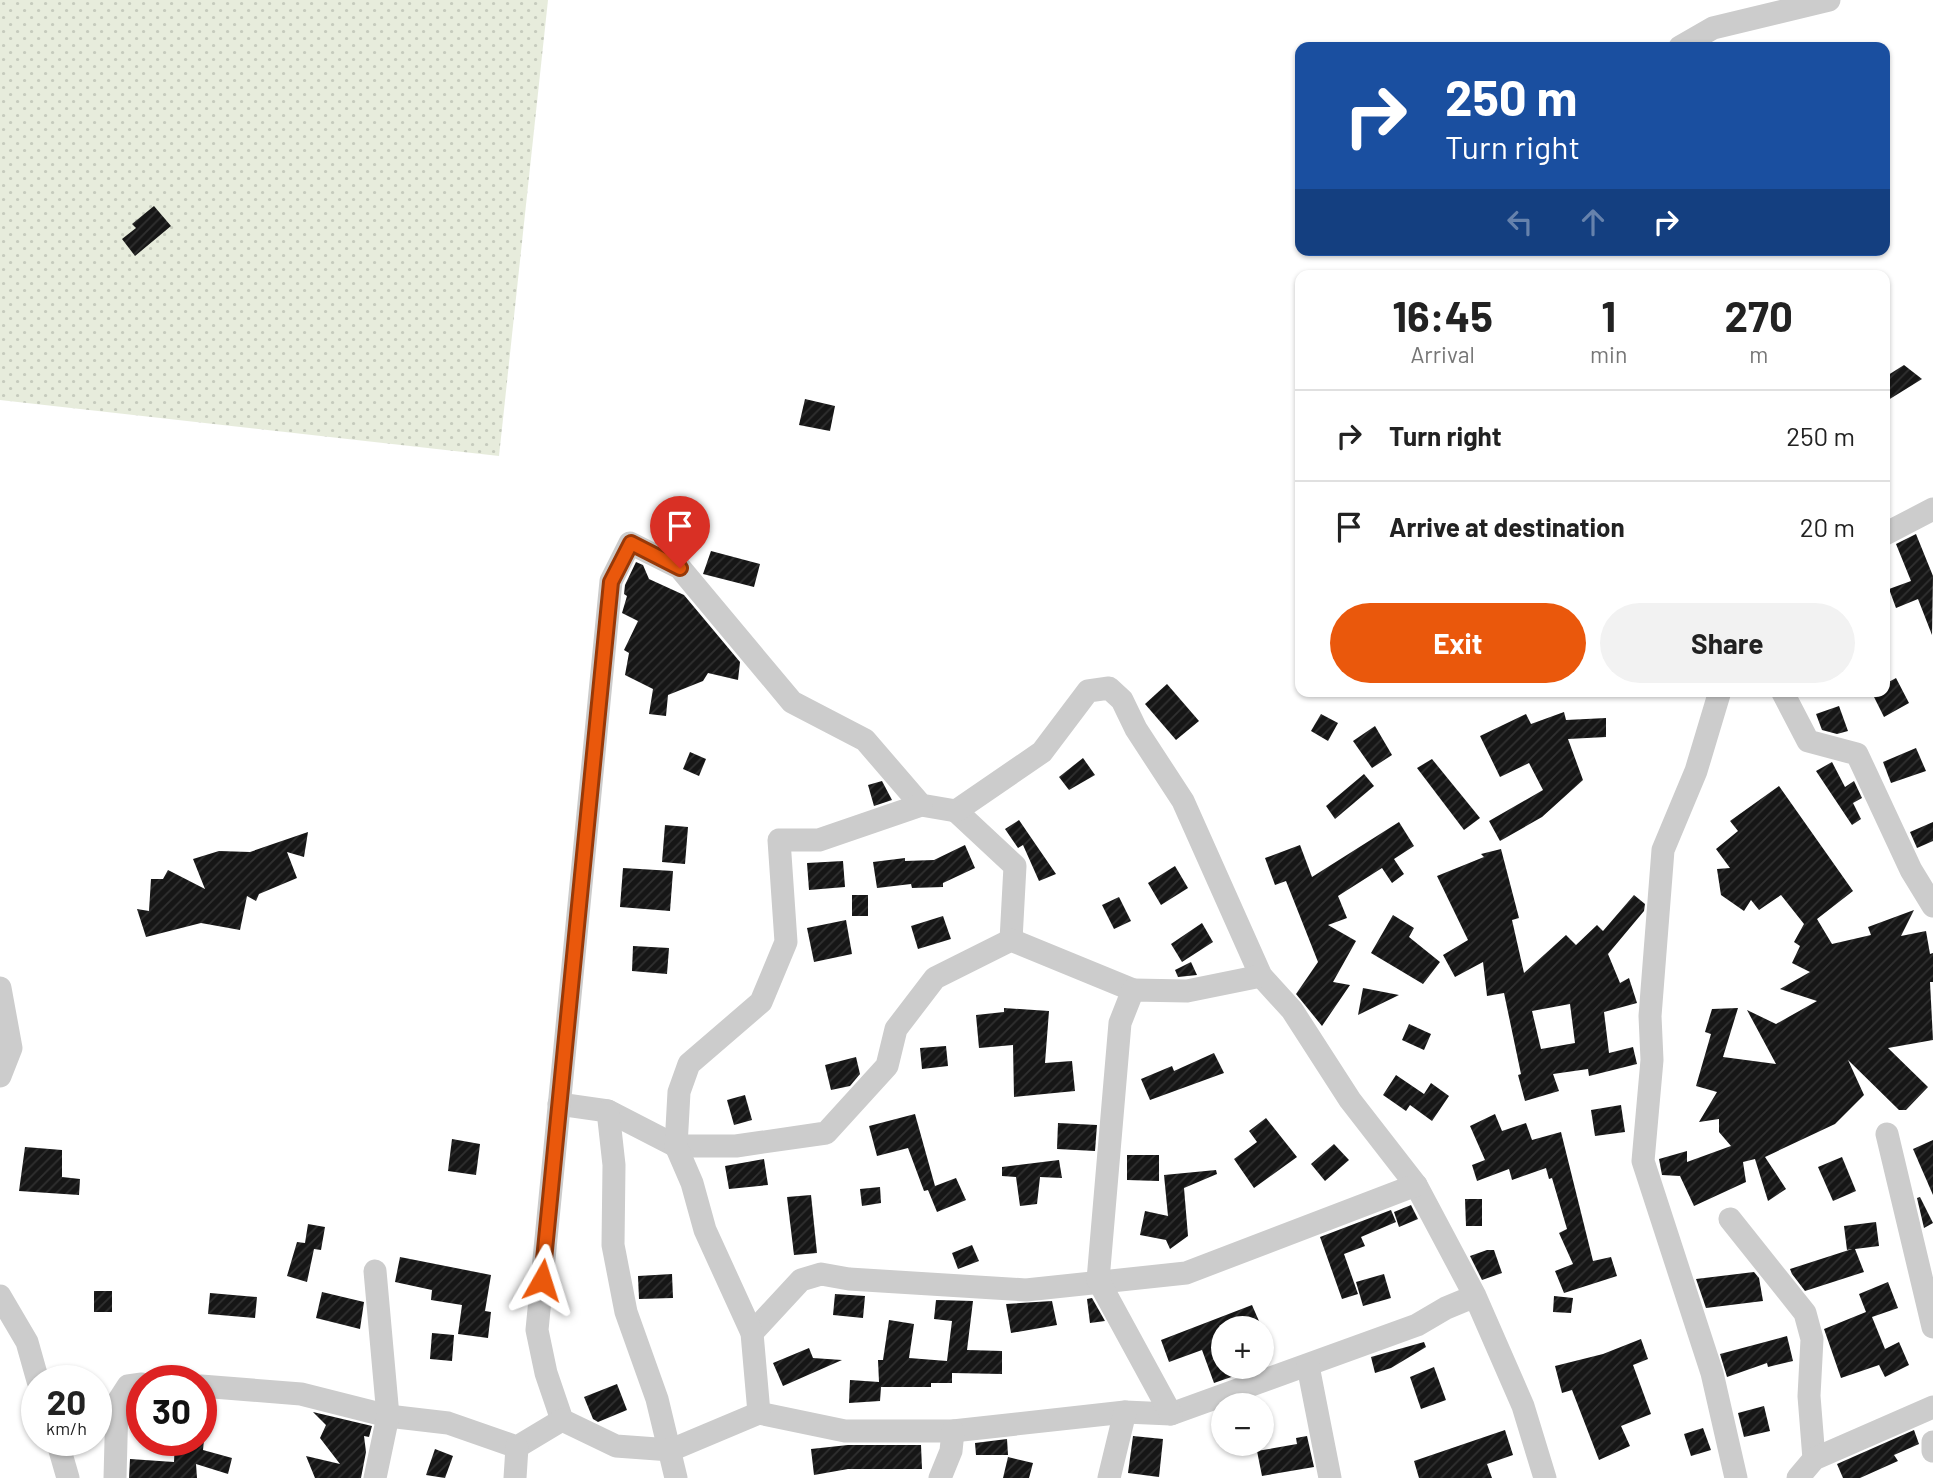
<!DOCTYPE html>
<meta charset="utf-8">
<style>
body{margin:0;font-family:Barlow,sans-serif;background:#f2f2f2;color:#222;height:100vh;display:flex;flex-direction:column;font-size:26px;white-space:nowrap}
*{box-sizing:border-box;margin:0}
p{font-size:23px;color:#767676}
.icon{flex:none;width:38px;height:38px;fill:none;stroke:currentColor;stroke-width:2;stroke-linecap:round;stroke-linejoin:round}
.map{position:relative;flex:1;overflow:hidden}
.drawer{position:absolute;left:1295px;top:270px;width:595px;height:427px;display:flex;flex-direction:column;background:#fff;border-radius:14px;box-shadow:0 2px 5px #0004}
.drawer>*{flex:none}
.banner{position:absolute;left:1295px;top:42px;width:595px;height:214px;border-radius:14px;box-shadow:0 2px 5px #0004;background:#1a4fa0;color:#fff;overflow:hidden}
.buttons{position:absolute;left:1211px;top:1316px;display:grid;gap:14px}
.buttons a{display:grid;place-items:center;width:63px;height:63px;border-radius:50%;background:#fff;box-shadow:0 2px 5px #0004;font-size:35px}
.speed{position:absolute;left:21px;top:1365px;display:flex;gap:14px;font-size:35px;font-weight:700;text-align:center}
.speed>*{display:grid;place-content:center;width:91px;height:91px;border-radius:50%;background:#fff;box-shadow:0 2px 5px #0004;line-height:1}
.speed small{font-size:18px;font-weight:400}
.speed .limit{border:10px solid #d22;background:#fff;color:#111}
.pin{position:absolute;display:grid;place-items:center;width:60px;height:60px;color:#fff;margin:-72px -30px;border-radius:50% 50% 50% 0;rotate:-45deg;box-shadow:0 0 7px #0007}
.pin .icon{rotate:45deg}
.me{position:absolute;width:77px;margin:-38px;rotate:6deg;stroke-linejoin:round;filter:drop-shadow(0 0 5px #0008)}
.turn{display:flex;align-items:center;gap:24px;height:147px;padding:0 35px;font-size:32px}
.turn .icon{width:91px;height:91px;stroke-width:2.5}
.turn b{display:block;font-size:49px;line-height:60px}
.lanes{display:flex;align-items:center;height:66px;padding:0 35px;background:#0003;justify-content:center;gap:35px;direction:ltr}
.lanes .off{opacity:.35}
.eta{display:flex;justify-content:space-evenly;align-items:center;height:119px;text-align:center}
.eta b{font-size:42px;font-weight:700;line-height:49px}
.primary-button{display:flex;gap:14px;margin-top:auto;padding:14px 35px}
.primary-button a{flex:1;height:80px;border-radius:42px;background:#ea580c;color:#fff;font-size:28px;font-weight:700;line-height:80px;text-align:center}
.primary-button a+a{background:#f2f2f2;color:#222}
ul{padding:0;list-style:none}
li{display:flex;align-items:center;gap:21px;height:91px;padding:0 35px;border-top:2px solid #e0e0e0}
li div{flex:1}
li b{display:block;font-size:26px}
li em{font-style:normal}
.map>svg:first-child{display:block}
.grass{fill:url(#grass-dots)}
.building{fill:url(#building-hatch);fill-rule:evenodd}
.lines{fill:none;stroke-linecap:round;stroke-linejoin:round}
.street{stroke:#ccc;stroke-width:23}
.route-casing{stroke:#983908;stroke-width:18}
.route{stroke:#ea580c;stroke-width:12}
</style>
<div class="map">
<svg width="1933" height="1478" viewBox="0 0 1933 1478">
<defs>
<pattern id="grass-dots" width="8" height="8" patternUnits="userSpaceOnUse" patternTransform="scale(1.75)"><rect width="8" height="8" fill="#e7ecdc"/><path d="M2 2h.1M6 6h.1" fill="none" stroke="#c6cbbd" stroke-width="1.8" stroke-linecap="round"/></pattern>
<pattern id="building-hatch" width="6" height="6" patternUnits="userSpaceOnUse" patternTransform="scale(1.75)"><rect width="6" height="6" fill="#161616"/><path d="M-1 1l2-2M0 6l6-6M5 7l2-2" fill="none" stroke="#303030"/></pattern>
</defs>
<rect width="100%" height="100%" fill="#fff"/>
<!-- grass -->
<path class="grass" d="M0,0H548L499,456L0,400Z"/>
<!-- building -->
<g class="building">
<path d="M154,206L171,226L135,256L122,239L136,228L132,224Z"/>
<path d="M1904,365L1922,379L1885,402V377Z"/>
<path d="M805,399L835,406L830,431L799,425Z"/>
<path d="M1916,534L1933,576L1932,635L1918,599L1896,608L1889,589L1911,581L1896,544Z"/>
<path d="M711,551L760,564L754,587L703,574Z"/>
<path d="M636,562L643,565L649,579L684,595L740,662L738,680L708,673L703,681L668,695L666,716L649,714L653,689L625,675L629,653L624,650L638,621L622,613L627,596L624,594L625,585Z"/>
<path d="M1896,678L1909,703L1884,717L1871,691H1885V684Z"/>
<path d="M1167,684L1199,721L1176,740L1145,704Z"/>
<path d="M1839,706L1848,731L1837,734L1822,730L1816,714Z"/>
<path d="M1564,712L1566,720L1606,718V737L1568,739L1583,780L1542,817L1500,841L1489,821L1543,790L1529,763L1500,777L1480,736L1526,714L1531,724Z"/>
<path d="M1321,714L1338,723L1328,741L1311,731Z"/>
<path d="M1375,726L1392,755L1372,768L1353,741Z"/>
<path d="M1916,748L1926,771L1891,783L1883,762Z"/>
<path d="M690,752L706,759L699,776L683,769Z"/>
<path d="M1083,758L1095,775L1069,790L1059,777Z"/>
<path d="M1432,759L1480,818L1464,830L1417,768Z"/>
<path d="M1832,762L1845,787L1854,781L1862,798L1853,803L1861,819L1852,825L1816,771Z"/>
<path d="M1364,774L1374,786L1335,819L1326,806Z"/>
<path d="M882,781L892,800L874,806L868,785Z"/>
<path d="M1779,786L1853,891L1817,919L1832,944L1871,935L1868,927L1914,910L1901,936L1926,931L1930,954L1933,953V982H1930L1933,1040L1888,1048L1928,1087L1906,1110H1899L1848,1060L1864,1095L1835,1124L1765,1157L1786,1189L1768,1201L1755,1159L1743,1162L1746,1182L1694,1206L1680,1176L1662,1175L1659,1159L1687,1151V1162L1731,1146L1719,1132V1119L1699,1122L1717,1092L1696,1086L1711,1034L1705,1032L1712,1009L1738,1008L1723,1057L1776,1064L1747,1010L1776,1024L1817,1001L1780,989L1810,972L1792,963L1800,946L1794,942L1804,924L1781,895L1759,910L1751,900L1744,911L1721,895L1717,869L1730,868L1716,849L1738,831L1730,821Z"/>
<path d="M1019,820L1032,839L1056,874L1039,881L1023,845L1018,848L1005,829Z"/>
<path d="M1399,822L1414,846L1394,859L1404,874L1392,883L1382,868L1338,896L1347,918L1328,925L1356,941L1333,982L1350,985L1322,1026L1296,994L1318,962L1286,881L1275,885L1265,858L1300,845L1312,877Z"/>
<path d="M1933,822V841L1917,848L1910,832Z"/>
<path d="M665,825L688,827L685,864L662,862Z"/>
<path d="M308,832L304,857L287,852L297,878L259,894L256,901L247,896L240,930L201,923L146,937L137,909L149,911L151,879H163L168,870L205,889L193,859L219,851L250,852Z"/>
<path d="M965,845L975,868L943,883V887L912,888L911,884L877,888L873,862L905,858V861L934,860Z"/>
<path d="M1501,849L1519,918L1512,920L1524,973L1566,935L1576,945L1597,925L1603,931L1634,895L1645,904L1644,911L1608,954L1620,983L1629,978L1637,1003L1604,1012L1609,1053L1633,1047L1637,1064L1589,1076L1588,1069L1553,1074L1559,1091L1525,1101L1518,1075L1521,1074L1504,993L1487,996L1483,962L1455,977L1443,955L1468,940L1437,876L1484,857L1481,854ZM1570,1004L1575,1043L1541,1049L1532,1011Z"/>
<path d="M843,861L845,887L809,890L807,863Z"/>
<path d="M1175,866L1188,888L1161,905L1148,883Z"/>
<path d="M623,868L673,871L670,911L620,907Z"/>
<rect x="852" y="895" width="16" height="21"/>
<path d="M1119,897L1131,921L1114,929L1102,905Z"/>
<path d="M1393,915L1414,928L1409,937L1440,962L1423,984L1371,953Z"/>
<path d="M943,916L951,939L918,949L911,926Z"/>
<path d="M846,920L852,954L814,962L807,928Z"/>
<path d="M1202,923L1213,942L1182,962L1171,944Z"/>
<path d="M633,946L669,948L667,974L632,971Z"/>
<path d="M1191,962L1197,975L1178,977L1175,970Z"/>
<path d="M1363,988L1399,995L1358,1015Z"/>
<path d="M1004,1008L1049,1011L1045,1063L1072,1061L1075,1091L1014,1097L1013,1045L979,1048L976,1015L1004,1012Z"/>
<path d="M1409,1024L1431,1034L1424,1050L1402,1040Z"/>
<path d="M946,1046L948,1066L922,1069L920,1048Z"/>
<path d="M1214,1053L1224,1073L1150,1100L1141,1079L1172,1066L1174,1071Z"/>
<path d="M856,1057L860,1074L850,1086L831,1090L825,1065Z"/>
<path d="M1396,1075L1424,1094L1431,1083L1449,1096L1432,1121L1410,1105L1406,1111L1383,1095Z"/>
<path d="M745,1095L752,1120L734,1125L727,1100Z"/>
<path d="M1621,1105L1625,1132L1595,1136L1591,1110Z"/>
<path d="M915,1114L935,1186L956,1178L966,1200L937,1212L928,1190L924,1191L908,1148L877,1156L869,1126Z"/>
<path d="M1495,1114L1502,1131L1526,1123L1532,1140L1561,1132L1593,1261L1611,1257L1617,1276L1564,1293L1555,1271L1573,1264L1559,1233L1567,1229L1552,1178L1549,1179L1546,1168L1512,1180L1509,1169L1477,1181L1472,1165L1485,1160L1470,1126Z"/>
<path d="M1266,1118L1297,1157L1254,1188L1234,1159L1257,1142L1249,1131Z"/>
<path d="M1058,1123L1097,1125L1095,1151L1057,1149Z"/>
<path d="M452,1139L480,1144L476,1175L448,1171Z"/>
<path d="M1933,1140V1195L1913,1149Z"/>
<path d="M1334,1144L1349,1160L1325,1181L1311,1164Z"/>
<path d="M25,1147L62,1150V1177L80,1179L79,1195L19,1191Z"/>
<path d="M1127,1155H1159V1181L1127,1180Z"/>
<path d="M1842,1157L1856,1191L1833,1201L1818,1167Z"/>
<path d="M764,1159L768,1185L729,1189L725,1166Z"/>
<path d="M1059,1160L1062,1178L1040,1177L1037,1204L1020,1206L1016,1177L1002,1176V1167Z"/>
<path d="M1216,1170L1217,1174L1184,1188L1188,1236L1170,1249L1166,1240L1140,1235L1145,1211L1168,1216L1164,1175Z"/>
<path d="M880,1187L881,1203L862,1206L860,1189Z"/>
<path d="M811,1195L817,1253L794,1255L787,1197Z"/>
<path d="M1920,1197L1933,1223L1924,1228L1917,1198Z"/>
<path d="M1465,1199H1482V1226H1466Z"/>
<path d="M1411,1205L1418,1219L1399,1227L1394,1212Z"/>
<path d="M1391,1210L1396,1222L1361,1237L1365,1246L1344,1254L1358,1294L1342,1299L1320,1237Z"/>
<path d="M1876,1222L1879,1246L1855,1249L1864,1272L1805,1291L1792,1274L1790,1269L1852,1249L1847,1250L1844,1226Z"/>
<path d="M308,1224L325,1227L321,1250L314,1249L307,1282L287,1276L297,1242L305,1243Z"/>
<path d="M972,1245L979,1261L958,1269L952,1253Z"/>
<path d="M1487,1250H1494L1502,1273L1482,1280L1470,1256Z"/>
<path d="M400,1257L491,1275L485,1311L491,1312L488,1338L458,1334L462,1305L431,1300L432,1290L395,1282Z"/>
<path d="M1754,1272L1759,1278L1763,1301L1706,1308L1696,1279Z"/>
<path d="M672,1274L673,1298L639,1299L638,1276Z"/>
<path d="M1384,1274L1391,1298L1363,1306L1356,1282Z"/>
<path d="M1888,1282L1898,1308L1872,1317L1885,1349L1899,1342L1909,1365L1885,1377L1879,1365L1841,1378L1824,1329L1866,1312L1859,1294Z"/>
<rect x="94" y="1291" width="18" height="21"/>
<path d="M322,1292L364,1302L360,1329L316,1318Z"/>
<path d="M210,1293L257,1297L255,1318L208,1314Z"/>
<path d="M835,1294L865,1296L863,1318L833,1315Z"/>
<path d="M1554,1296L1573,1298L1571,1313L1553,1312Z"/>
<path d="M1092,1298L1105,1321L1090,1323L1087,1299Z"/>
<path d="M936,1300L973,1301L967,1350L1002,1351V1374L952,1373V1383H931V1387H881L880,1401L849,1403L850,1380L879,1382L878,1360H883L889,1320L914,1324L909,1358L947,1361L952,1321L934,1319Z"/>
<path d="M1052,1301L1057,1325L1011,1333L1006,1304Z"/>
<path d="M1252,1305L1262,1328H1223V1367L1257,1368L1214,1383L1202,1350L1169,1362L1161,1340Z"/>
<path d="M432,1333L454,1335L452,1361L430,1359Z"/>
<path d="M1787,1336L1793,1361L1768,1367L1767,1363L1727,1377L1720,1354Z"/>
<path d="M1641,1339L1648,1359L1633,1365L1651,1414L1621,1426L1630,1446L1599,1460L1572,1390L1562,1393L1555,1366L1603,1354Z"/>
<path d="M1424,1342L1426,1347L1391,1368L1375,1373L1371,1357Z"/>
<path d="M809,1348L813,1358L842,1360L783,1386L773,1363Z"/>
<path d="M1434,1367L1446,1400L1421,1409L1410,1377Z"/>
<path d="M617,1384L627,1410L598,1422L593,1419L584,1397Z"/>
<path d="M1764,1406L1770,1431L1744,1437L1738,1413Z"/>
<path d="M313,1412L372,1426L369,1437L364,1436L366,1452L361,1478H315L306,1456L340,1464L320,1438L326,1425Z"/>
<path d="M1703,1428L1711,1450L1691,1456L1684,1434Z"/>
<path d="M1505,1430L1513,1455L1487,1464L1492,1478H1419L1414,1461Z"/>
<path d="M1914,1430L1919,1444L1894,1455L1898,1461L1860,1478H1843L1837,1464Z"/>
<path d="M1133,1436L1163,1439L1159,1477L1128,1473Z"/>
<path d="M1307,1436L1314,1467L1262,1476L1257,1451L1297,1444L1296,1438Z"/>
<path d="M1007,1439L1008,1455H976L975,1443Z"/>
<path d="M175,1440H204L203,1450L232,1458L228,1474L196,1464L197,1478H129L130,1459L174,1462Z"/>
<path d="M848,1445H921L922,1469H848L814,1475L811,1449Z"/>
<path d="M435,1449L453,1456L445,1478L426,1475Z"/>
<path d="M1008,1457L1033,1463L1029,1478H1003Z"/>
</g>
<g class="lines">
<!-- street -->
<g class="street">
<path d="M1680,47L1713,28L1829,0"/>
<path d="M1885,534L1933,509"/>
<path d="M1720,691L1696,771L1663,850L1650,1016L1652,1060L1643,1161L1712,1373L1736,1478"/>
<path d="M1782,691L1808,741L1857,754L1911,870L1933,906"/>
<path d="M956,811L1015,866L1011,940"/>
<path d="M0,988L11,1048L0,1076"/>
<path d="M559,1104L608,1111L676,1146H736L826,1133L887,1066L896,1029L935,978L1011,940L1133,990"/>
<path d="M608,1111L614,1165L613,1245L626,1312L657,1399L676,1478"/>
<path d="M1887,1134L1933,1327"/>
<path d="M1730,1219L1805,1313L1812,1339L1809,1396L1814,1459"/>
<path d="M0,1296L27,1342L38,1381"/>
<path d="M1475,1296L1446,1308L1417,1325L1171,1414L1125,1412L953,1431H845L759,1413L671,1450L616,1446L562,1420L546,1373L537,1330L611,581L630,543L680,568L792,702L865,740L921,805L956,811L1042,752L1088,691L1109,688L1122,700L1136,729L1183,801L1261,976L1292,1010L1350,1100L1416,1185L1475,1296L1523,1406L1545,1478"/>
<path d="M752,1333L801,1280L821,1274L849,1279L1026,1290L1186,1273L1416,1185"/>
<path d="M1308,1366L1330,1478"/>
<path d="M201,1386L301,1394L388,1416L448,1423L517,1447L562,1420"/>
<path d="M759,1413L752,1333L705,1230L692,1183L676,1146L679,1092L689,1064L761,1002L786,942L779,840H819L921,805"/>
<path d="M1171,1414L1098,1280L1120,1023L1133,990L1187,991L1261,976"/>
<path d="M57,1440L68,1478"/>
<path d="M1933,1442V1451"/>
<path d="M115,1478L117,1403L128,1386L142,1384"/>
<path d="M375,1478L388,1416L375,1271"/>
<path d="M515,1478L517,1447"/>
<path d="M940,1478L951,1451L953,1431"/>
<path d="M1109,1478L1125,1412"/>
<path d="M1798,1478L1814,1459L1933,1407"/>
</g>
</g>
<g class="lines">
<defs>
<path id="route" d="M542,1280L611,582L631,543L680,568"/>
</defs>
<!-- route casing -->
<use href="#route" class="route-casing"/>
<!-- route -->
<use href="#route" class="route"/>
</g>
</svg>
<div class="buttons">
<a>+</a>
<a>−</a>
</div>
<div class="speed"><div>20<small>km/h</small></div><div class="limit">30</div></div>
<div class="pin" style="left:680px;top:568px;background:#d93025"><svg class="icon" aria-label="arrive" viewBox="0 0 24 24"><path d="M6 21V4h12l-3 4 3 4H6"/></svg></div>
<svg class="me" style="left:542px;top:1280px" viewBox="-20 -20 40 40"><path d="M0-17L14 15 0 8-14 15z" fill="#ea580c" stroke="#fff" stroke-width="4"/></svg>
<div class="banner">
<div class="turn"><svg class="icon" aria-label="right" viewBox="0 0 24 24"><path d="M7 20v-9h11M14 6l5 5-5 5"/></svg><div><b>250 m</b>Turn right</div></div>
<div class="lanes"><svg class="icon off" aria-label="left" viewBox="0 0 24 24"><path d="M17 20v-9H6M10 6l-5 5 5 5"/></svg><svg class="icon off" aria-label="ahead" viewBox="0 0 24 24"><path d="M12 20V5M6 11l6-6 6 6"/></svg><svg class="icon" aria-label="right" viewBox="0 0 24 24"><path d="M7 20v-9h11M14 6l5 5-5 5"/></svg></div>
</div>
<section class="drawer">
<div class="eta">
<div><b>16:45</b><p>Arrival</p></div>
<div><b>1</b><p>min</p></div>
<div><b>270</b><p>m</p></div>
</div>
<ul>
<li><svg class="icon" aria-label="right" viewBox="0 0 24 24"><path d="M7 20v-9h11M14 6l5 5-5 5"/></svg><div><b>Turn right</b></div><em>250 m</em></li>
<li><svg class="icon" aria-label="arrive" viewBox="0 0 24 24"><path d="M6 21V4h12l-3 4 3 4H6"/></svg><div><b>Arrive at destination</b></div><em>20 m</em></li>
</ul>
<div class="primary-button"><a>Exit</a><a>Share</a></div>
</section>
</div>
